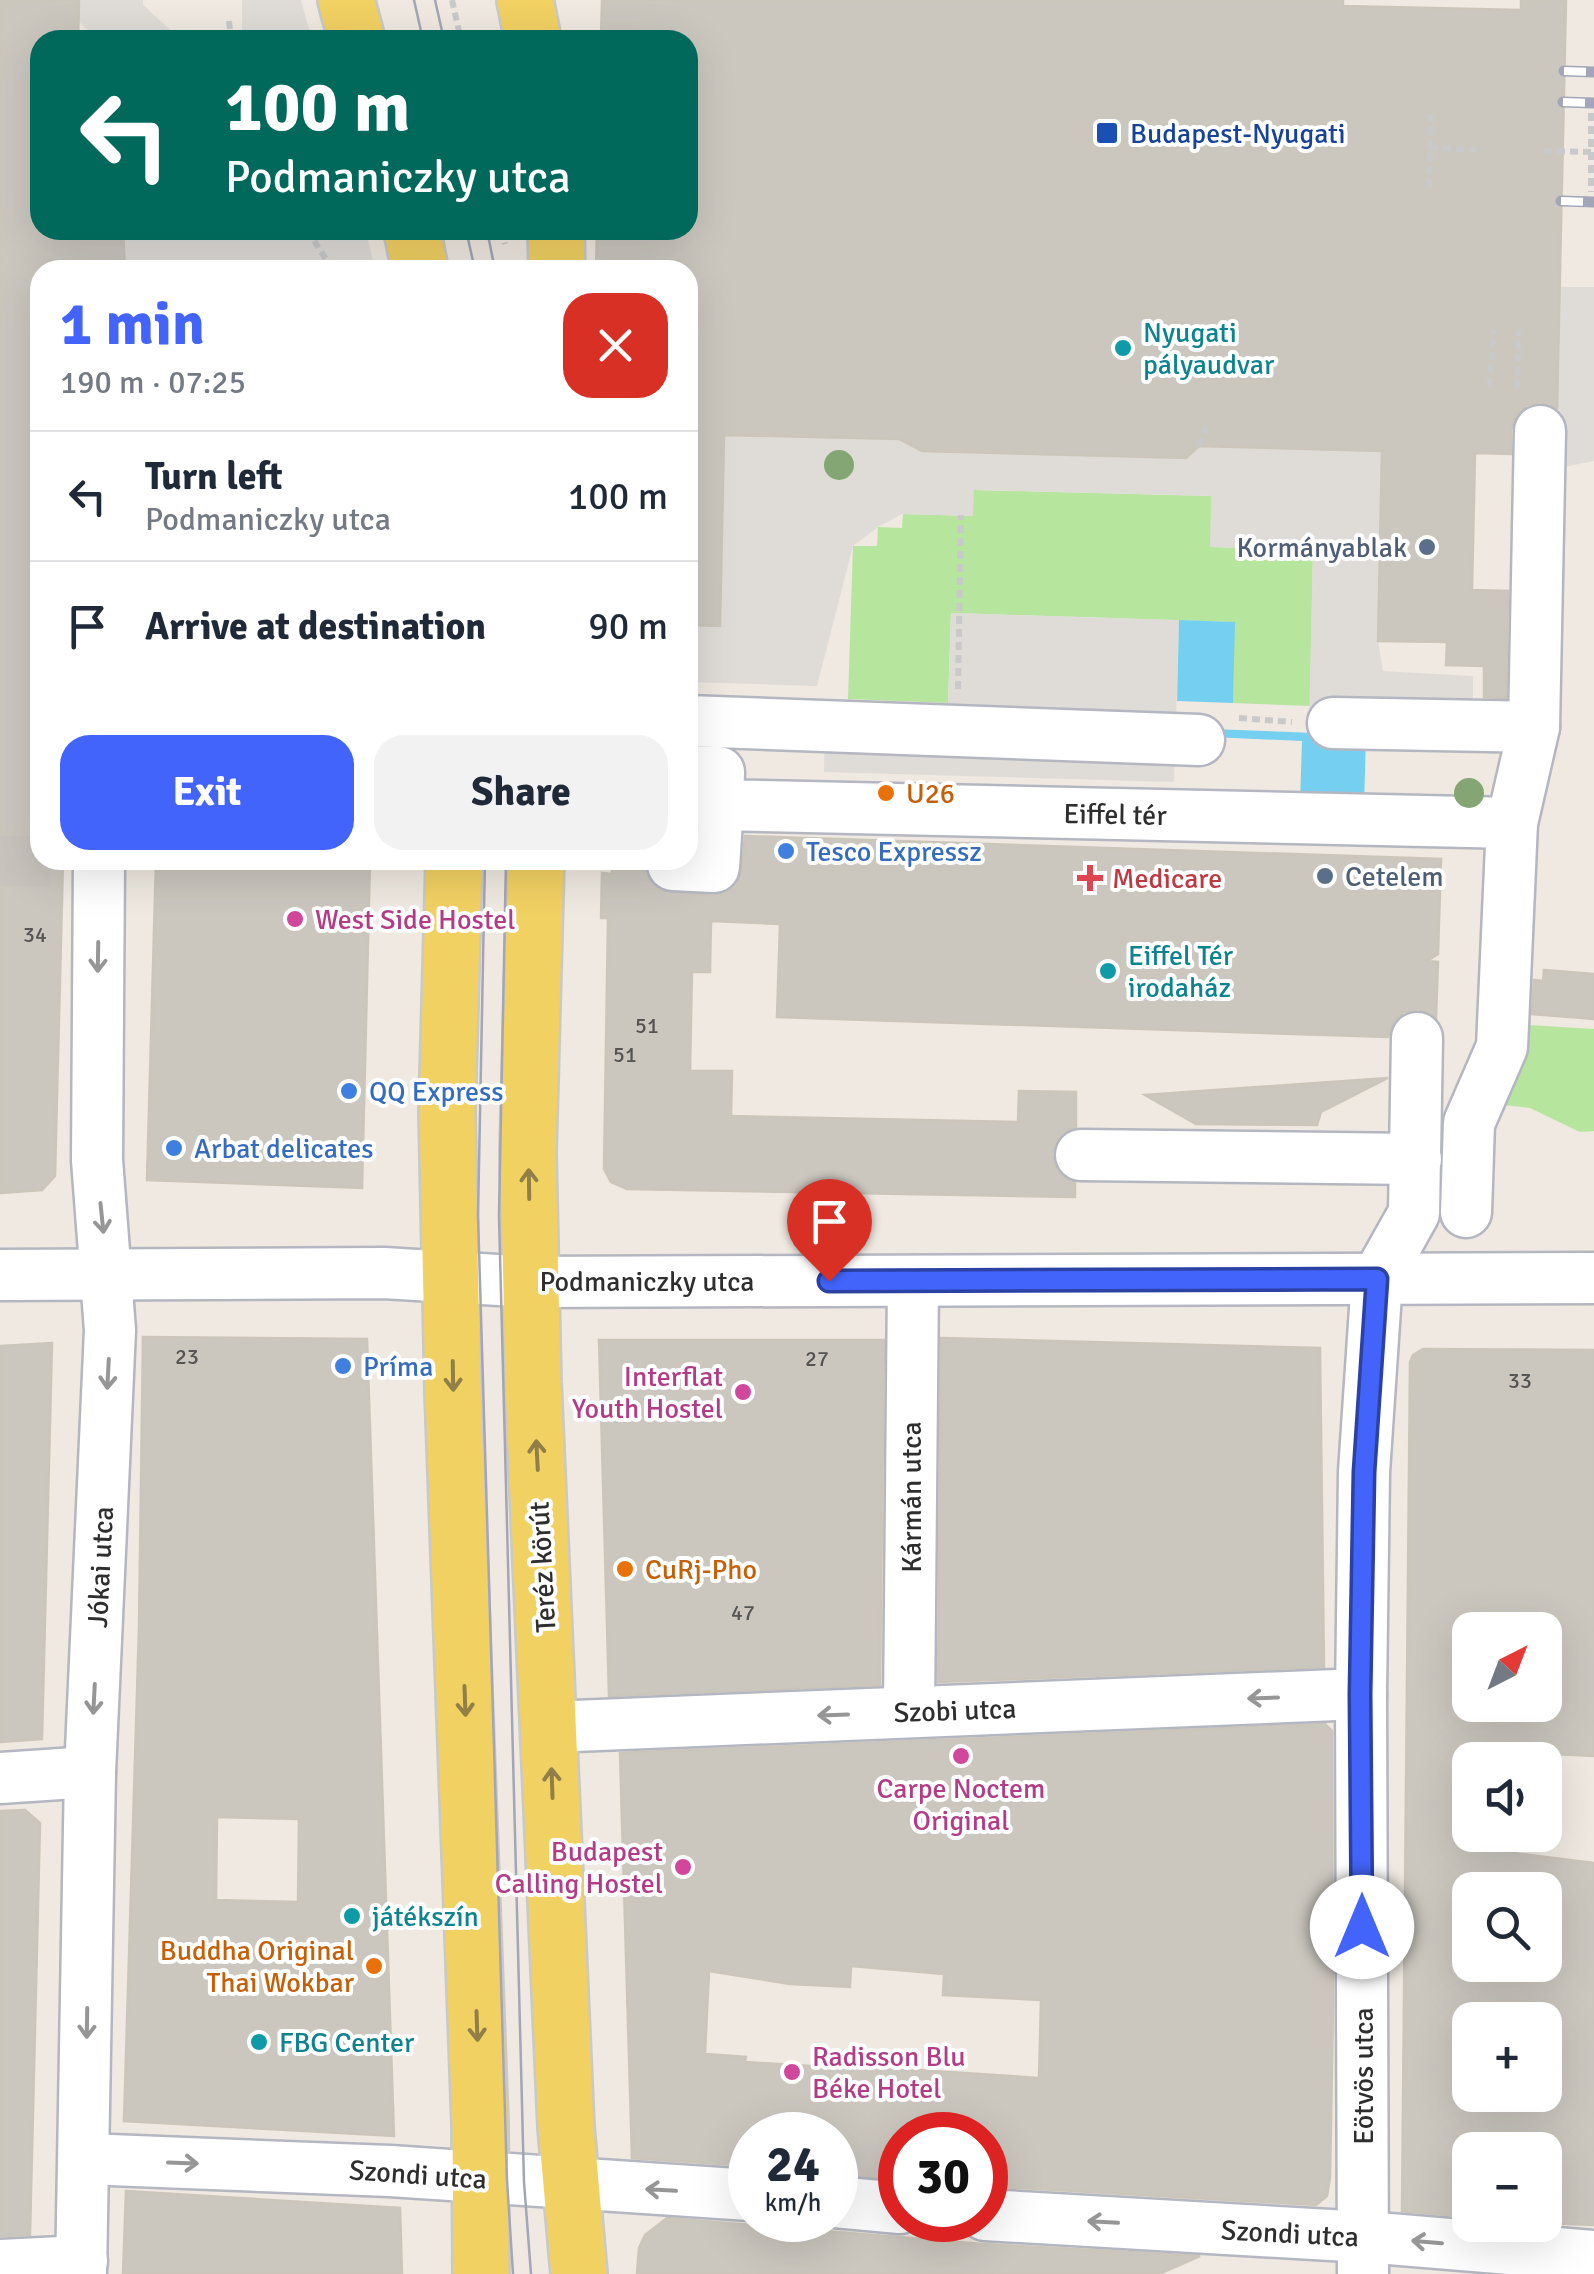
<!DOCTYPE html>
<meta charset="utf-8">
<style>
body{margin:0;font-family:Signika,sans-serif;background:#f2f2f3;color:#1f2937;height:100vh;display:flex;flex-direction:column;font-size:38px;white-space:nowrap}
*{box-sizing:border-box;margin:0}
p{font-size:32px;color:#747a83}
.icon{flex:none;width:55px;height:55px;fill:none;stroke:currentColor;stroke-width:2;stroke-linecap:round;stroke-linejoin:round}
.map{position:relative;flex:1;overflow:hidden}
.details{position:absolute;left:30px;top:260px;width:668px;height:610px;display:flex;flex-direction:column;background:#fff;border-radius:30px;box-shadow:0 10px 40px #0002}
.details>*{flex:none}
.top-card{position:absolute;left:30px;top:30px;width:668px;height:210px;border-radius:30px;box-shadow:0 10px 40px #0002;background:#00695c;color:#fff;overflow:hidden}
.needle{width:65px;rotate:42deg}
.buttons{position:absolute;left:1452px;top:1612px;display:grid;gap:20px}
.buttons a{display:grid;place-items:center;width:110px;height:110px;border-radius:20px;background:#fff;box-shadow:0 10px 40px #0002;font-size:50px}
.speed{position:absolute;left:728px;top:2112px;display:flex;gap:20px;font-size:50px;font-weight:700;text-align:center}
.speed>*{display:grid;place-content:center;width:130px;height:130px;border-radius:50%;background:#fff;box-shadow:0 10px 40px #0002;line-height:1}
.speed small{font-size:25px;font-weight:400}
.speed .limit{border:15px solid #d22;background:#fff;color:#111}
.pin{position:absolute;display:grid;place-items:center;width:85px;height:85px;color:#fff;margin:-102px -42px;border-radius:50% 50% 50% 0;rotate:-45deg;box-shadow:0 0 10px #0007}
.pin .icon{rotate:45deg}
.me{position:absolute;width:110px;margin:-55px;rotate:0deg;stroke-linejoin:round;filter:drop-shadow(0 0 8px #0008)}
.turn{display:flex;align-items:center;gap:35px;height:210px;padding:0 30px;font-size:45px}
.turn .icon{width:130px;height:130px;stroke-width:2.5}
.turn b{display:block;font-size:70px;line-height:85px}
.round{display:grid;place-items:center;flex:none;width:105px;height:105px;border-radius:30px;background:#f2f2f3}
.head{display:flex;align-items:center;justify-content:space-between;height:170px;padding:0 30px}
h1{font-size:60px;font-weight:700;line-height:75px;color:#4264fb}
.primary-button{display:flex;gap:20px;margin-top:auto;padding:20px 30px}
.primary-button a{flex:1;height:115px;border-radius:30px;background:#4264fb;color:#fff;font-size:40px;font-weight:700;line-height:115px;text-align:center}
.primary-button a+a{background:#f2f2f3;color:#1f2937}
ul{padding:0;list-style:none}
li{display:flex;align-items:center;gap:30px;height:130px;padding:0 30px;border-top:2px solid #e0e1e3}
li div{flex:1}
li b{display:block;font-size:38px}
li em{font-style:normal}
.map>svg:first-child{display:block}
.green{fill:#b6e59e}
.plaza{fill:#dfdcd8}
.water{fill:#75cff0}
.building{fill:#cbc7bf;stroke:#cbc5ba;stroke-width:2.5;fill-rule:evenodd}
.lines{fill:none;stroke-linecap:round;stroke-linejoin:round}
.minor-tunnel{stroke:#c8c4bd;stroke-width:50;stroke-dasharray:50 25;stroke-linecap:butt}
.minor-casing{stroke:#b4b7c1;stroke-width:55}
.major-casing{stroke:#c9c9c9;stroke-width:60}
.path{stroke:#c9c9c9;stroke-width:6;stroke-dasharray:8 5;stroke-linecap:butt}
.minor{stroke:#fff;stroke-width:50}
.major{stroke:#f2d163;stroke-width:55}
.tram{stroke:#a3a6b8;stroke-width:2.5}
.rail-casing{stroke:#a3a6b8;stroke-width:11}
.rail{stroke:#fff;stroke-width:8;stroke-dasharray:22;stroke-linecap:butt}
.tree{fill:#84a574}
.oneway{stroke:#969696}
.oneway2{stroke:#908048}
.route-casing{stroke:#2b41a3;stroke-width:25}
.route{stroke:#4264fb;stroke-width:18}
.transit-dot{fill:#1a4fb4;stroke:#fff;stroke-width:4}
.culture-dot{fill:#0f9aa8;stroke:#fff;stroke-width:4}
.service-dot{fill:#5c6f8a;stroke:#fff;stroke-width:4}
.food-dot{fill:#e8710a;stroke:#fff;stroke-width:4}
.shop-dot{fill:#3f7fe0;stroke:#fff;stroke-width:4}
.health-dot{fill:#e0444e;stroke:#fff;stroke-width:4}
.hotel-dot{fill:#d1479c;stroke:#fff;stroke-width:4}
.labels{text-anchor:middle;stroke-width:8;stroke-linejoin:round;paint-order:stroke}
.number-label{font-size:22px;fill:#555452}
.transit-label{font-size:28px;fill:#164399;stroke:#fff;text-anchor:start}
.culture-label{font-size:28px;fill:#0d838f;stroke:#fff;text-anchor:start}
.service-label{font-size:28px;fill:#4e5e75;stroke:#fff;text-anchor:end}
.food-label{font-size:28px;fill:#c56008;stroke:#fff;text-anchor:start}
.street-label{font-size:28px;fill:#2e2e2e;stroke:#fff}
.shop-label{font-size:28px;fill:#366cbe;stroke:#fff;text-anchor:start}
.health-label{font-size:28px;fill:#be3a42;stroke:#fff;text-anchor:start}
.hotel-label{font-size:28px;fill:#b23c85;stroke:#fff;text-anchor:start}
</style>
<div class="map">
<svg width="1594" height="2274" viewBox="0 0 1594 2274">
<rect width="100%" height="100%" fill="#efe9e1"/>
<!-- green -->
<g class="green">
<path d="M973,490L1212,496L1211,547L1313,550L1310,706L1233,703L1234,622L951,613L948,703L848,699L853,546H877L878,527L902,528L903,514L972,516Z"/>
<path d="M1496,1023L1594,1029V1131L1580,1132L1530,1108L1495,1104Z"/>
</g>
<!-- plaza -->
<g class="plaza">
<path d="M79,0H143V5L176,35V40H98L78,21Z"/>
<path d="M242,0H301L312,40H242Z"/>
<path d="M123,230H366L375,270H118Z"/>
<path d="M1559,287H1594V461L1564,467L1556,432Z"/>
<path d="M724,435L911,439L914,448L922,451L1182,458L1190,454L1193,446L1382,451L1378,640L1383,671L1473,676V727L1309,723L1313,550L1210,547L1211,496L974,490L973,516L902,514L878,527L853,546L817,686L688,682V625L719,626Z"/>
<path d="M951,613L1179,620L1174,782L824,772L825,699L948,703Z"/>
</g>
<!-- water -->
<g class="water">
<path d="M1179,620L1235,622L1233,703L1177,701Z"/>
<path d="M1211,729L1366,735L1364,806L1300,803L1302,741L1211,737Z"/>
</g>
<!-- building -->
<g class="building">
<path d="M0,0H79L78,40H40V230H123L125,270H40V860H63L55,1176L42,1190L0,1193Z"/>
<path d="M602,0H1343V6L1521,10V0H1566L1557,408L1540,402L1527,405L1516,415L1511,430V454L1475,453L1472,590L1508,591L1506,698L1484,697V666L1446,665L1447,642L1378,641L1382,451L1199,446L1186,458L922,451L899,439L724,435L720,626L688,625V270H596L597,230H688V40H601Z"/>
<path d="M745,836L1441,859L1438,954L1427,961L1438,962L1436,1018L1418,1009L1404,1012L1393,1022L1388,1037L777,1017L780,924L711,921L710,972H692L690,1071H732L731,1116L1018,1122L1019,1091L1076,1092V1128L1066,1131L1057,1140L1052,1154L1057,1170L1066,1179L1075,1182V1197L627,1189L611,1182L604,1169L608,918H601L602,873L612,874V860H644L648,878L659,890L713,896L726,893L737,884L742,870Z"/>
<path d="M156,860H370L362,1188L147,1180Z"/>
<path d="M1544,970L1594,974V1019L1532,1014L1534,980L1543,981Z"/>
<path d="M1388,1078L1321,1112L1317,1125L1196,1124L1145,1095Z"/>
<path d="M143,1337L367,1339L394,2136L124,2121L139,1627ZM217,1817L299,1819L298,1902L216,1900Z"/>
<path d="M941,1338L1320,1348L1324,1667L938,1682Z"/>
<path d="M599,1340H884L880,1685L609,1696Z"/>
<path d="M52,1343L42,1739L0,1742V1346Z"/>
<path d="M1423,1349L1594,1350V1756L1491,1751V1760H1470V1835H1506V1852L1594,1863V2225L1545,2223V2150H1470V2217L1402,2211L1410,1362L1413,1355ZM1470,1630H1545V1705H1470ZM1470,1890H1545V1965H1470ZM1470,2020H1545V2095H1470Z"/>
<path d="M1325,1724L1332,1731L1333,2009L1330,2178L1327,2196L1316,2205L985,2186V2135H900V2179L835,2174V2135H750V2166L632,2158L620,1753ZM851,1966L944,1974L943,1995L1041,2000L1039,2078L812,2063L811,2066L745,2062L746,2057L705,2054L709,1971L790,1984L850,1987Z"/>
<path d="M25,1810L40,1823L30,2235L0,2236V1811Z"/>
<path d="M126,2191L400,2208L402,2274H123Z"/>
<path d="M667,2218L983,2244L1200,2256L1159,2274H637L639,2248L645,2235Z"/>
</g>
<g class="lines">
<!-- minor-tunnel -->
<path class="minor-tunnel" d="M0,861L63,862"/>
<defs>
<g id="minor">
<path d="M688,721L1199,740"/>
<path d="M1333,723L1534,727"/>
<path d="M688,771L719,772L718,805L1512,823"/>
<path d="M673,860V865L714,867L718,805"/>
<path d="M1081,1155L1416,1159"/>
<path d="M1466,1212L1469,1123L1502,1047L1512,823L1534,727L1540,431"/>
<path d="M0,1275L384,1273L531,1282L1594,1278"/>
<path d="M909,1712L913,1281"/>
<path d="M550,1727L1361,1694"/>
<path d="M0,1778L90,1772"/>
<path d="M85,2159L390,2171L750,2195"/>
<path d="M835,2202L900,2208"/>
<path d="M985,2215L1365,2237L1594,2256"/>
<path d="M0,2265L82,2261"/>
<path d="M81,2274L90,1772L110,1330L97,1160L99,860"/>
<path d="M1363,2274L1361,1694L1364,1472L1377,1279L1414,1213L1417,1038"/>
</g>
<g id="major">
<path d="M346,0L357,40"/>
<path d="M525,0L533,40"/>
<path d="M412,230L420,270"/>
<path d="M556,230L557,270"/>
<path d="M454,860L447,1112L453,1392L480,2125L481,2274"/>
<path d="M536,860L528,1153L533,1382L566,2127L579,2274"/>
</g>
</defs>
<!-- minor casing -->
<use href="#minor" class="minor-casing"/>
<!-- major casing -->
<use href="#major" class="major-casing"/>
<!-- path -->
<g class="path">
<path d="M452,0L461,40"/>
<path d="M229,21L231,40"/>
<path d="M1591,113V192"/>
<path d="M1430,148L1483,150"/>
<path d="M1544,151L1591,152"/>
<path d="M1429,187L1431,109"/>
<path d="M307,230L333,270"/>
<path d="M502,230L505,244"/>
<path d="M1489,386L1494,329"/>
<path d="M1517,388L1519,330"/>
<path d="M1199,446L1209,421"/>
<path d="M958,689L961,515"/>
<path d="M1239,718L1292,722"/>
</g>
<!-- minor -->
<use href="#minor" class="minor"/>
<!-- major -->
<use href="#major" class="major"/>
<!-- tram -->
<g class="tram">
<path d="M414,0L423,40"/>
<path d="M435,0L444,40"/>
<path d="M466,230L475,270"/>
<path d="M487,230L495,270"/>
<path d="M485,860L478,1216L507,2180L513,2274"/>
<path d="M506,860L499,1216L524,2182L531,2274"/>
</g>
<defs>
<g id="rail">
<path d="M1564,71L1594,72"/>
<path d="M1563,102L1594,103"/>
<path d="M1561,201L1594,202"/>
</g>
</defs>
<!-- rail casing -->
<use href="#rail" class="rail-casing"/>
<!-- rail -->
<use href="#rail" class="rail"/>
</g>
<!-- trees -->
<g class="tree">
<circle cx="839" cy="465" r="15"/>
<circle cx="1469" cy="793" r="15"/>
</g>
<!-- one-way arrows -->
<defs><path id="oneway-shaft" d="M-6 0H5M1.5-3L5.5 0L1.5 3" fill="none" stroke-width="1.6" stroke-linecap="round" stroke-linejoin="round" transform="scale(2.5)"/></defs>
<g class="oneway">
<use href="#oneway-shaft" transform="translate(98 957) rotate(91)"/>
<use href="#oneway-shaft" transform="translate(102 1218) rotate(84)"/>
<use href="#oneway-shaft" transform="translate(108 1374) rotate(93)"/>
<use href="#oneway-shaft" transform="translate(1263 1698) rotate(178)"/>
<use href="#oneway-shaft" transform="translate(94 1699) rotate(93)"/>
<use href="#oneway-shaft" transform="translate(833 1715) rotate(178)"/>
<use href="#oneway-shaft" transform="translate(87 2023) rotate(91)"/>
<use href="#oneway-shaft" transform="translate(183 2163) rotate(2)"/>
<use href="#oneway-shaft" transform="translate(661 2190) rotate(-177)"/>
<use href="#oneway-shaft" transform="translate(1103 2222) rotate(-177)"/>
<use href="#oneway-shaft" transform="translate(1427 2242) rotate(-175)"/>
</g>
<g class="oneway2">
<use href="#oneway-shaft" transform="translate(529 1184) rotate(-91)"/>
<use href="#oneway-shaft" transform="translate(453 1376) rotate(89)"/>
<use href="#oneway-shaft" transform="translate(537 1455) rotate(-93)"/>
<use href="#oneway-shaft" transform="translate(465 1701) rotate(88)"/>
<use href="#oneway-shaft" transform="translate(552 1783) rotate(-92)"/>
<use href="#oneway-shaft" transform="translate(477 2026) rotate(88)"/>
</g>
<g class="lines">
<defs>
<path id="route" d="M829,1281L1377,1279L1364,1472L1360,1694L1362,1927"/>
</defs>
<!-- route casing -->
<use href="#route" class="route-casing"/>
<!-- route -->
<use href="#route" class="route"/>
</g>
<!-- markers -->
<rect class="transit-dot" x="1095" y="121" width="24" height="24" rx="5"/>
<g class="culture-dot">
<circle cx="1123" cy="348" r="10"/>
<circle cx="1108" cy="971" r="10"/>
<circle cx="352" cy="1916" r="10"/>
<circle cx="259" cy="2042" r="10"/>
</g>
<g class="service-dot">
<circle cx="1427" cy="547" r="10"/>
<circle cx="1325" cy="876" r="10"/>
</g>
<g class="food-dot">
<circle cx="886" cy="793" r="10"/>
<circle cx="625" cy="1569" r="10"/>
<circle cx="374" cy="1966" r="10"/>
</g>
<g class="shop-dot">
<circle cx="786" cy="851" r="10"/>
<circle cx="349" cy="1091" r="10"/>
<circle cx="174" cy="1148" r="10"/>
<circle cx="343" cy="1366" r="10"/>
</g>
<path class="health-dot" d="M1085 863h10v10h10v10h-10v10h-10v-10h-10v-10h10z"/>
<g class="hotel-dot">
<circle cx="295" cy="919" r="10"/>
<circle cx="743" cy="1392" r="10"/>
<circle cx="961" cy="1756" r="10"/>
<circle cx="683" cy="1867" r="10"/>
<circle cx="792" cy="2072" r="10"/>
</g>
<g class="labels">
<!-- number labels -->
<g class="number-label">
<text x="35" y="942">34</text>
<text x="647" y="1033">51</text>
<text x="625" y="1062">51</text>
<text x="187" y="1364">23</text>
<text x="817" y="1366">27</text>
<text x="1520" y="1388">33</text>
<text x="743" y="1620">47</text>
</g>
<!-- transit labels -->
<g class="transit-label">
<text x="1130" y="143">Budapest-Nyugati</text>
</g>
<!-- culture labels -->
<g class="culture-label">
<text x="1143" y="342">Nyugati<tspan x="1143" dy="32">pályaudvar</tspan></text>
<text x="1128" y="965">Eiffel Tér<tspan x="1128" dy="32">irodaház</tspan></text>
<text x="372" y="1926">játékszín</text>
<text x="279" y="2052">FBG Center</text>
</g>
<!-- service labels -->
<g class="service-label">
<text x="1407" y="557">Kormányablak</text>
<text x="1345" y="886" text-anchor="start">Cetelem</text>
</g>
<!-- food labels -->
<g class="food-label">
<text x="906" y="803">U26</text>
<text x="645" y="1579">CuRj-Pho</text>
<text x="354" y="1960" text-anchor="end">Buddha Original<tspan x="354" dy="32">Thai Wokbar</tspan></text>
</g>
<!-- street labels -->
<g class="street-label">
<text transform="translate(1115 814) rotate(1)" y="10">Eiffel tér</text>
<text x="647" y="1291">Podmaniczky utca</text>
<text transform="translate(911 1497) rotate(-90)" y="10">Kármán utca</text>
<text transform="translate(100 1567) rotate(-87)" y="10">Jókai utca</text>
<text transform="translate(542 1567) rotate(-93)" y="10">Teréz körút</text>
<text transform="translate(955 1710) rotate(-2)" y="10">Szobi utca</text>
<text transform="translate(1363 2076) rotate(-90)" y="10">Eötvös utca</text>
<text transform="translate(418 2174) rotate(4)" y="10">Szondi utca</text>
<text transform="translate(1290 2233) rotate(3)" y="10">Szondi utca</text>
</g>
<!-- shop labels -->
<g class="shop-label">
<text x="806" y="861">Tesco Expressz</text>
<text x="369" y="1101">QQ Express</text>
<text x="194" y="1158">Arbat delicates</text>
<text x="363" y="1376">Príma</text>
</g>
<!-- health labels -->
<g class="health-label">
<text x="1112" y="888">Medicare</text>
</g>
<!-- hotel labels -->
<g class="hotel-label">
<text x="315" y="929">West Side Hostel</text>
<text x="723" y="1386" text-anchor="end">Interflat<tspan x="723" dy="32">Youth Hostel</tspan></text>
<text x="961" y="1798" text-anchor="middle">Carpe Noctem<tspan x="961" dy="32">Original</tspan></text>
<text x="663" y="1861" text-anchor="end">Budapest<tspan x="663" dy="32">Calling Hostel</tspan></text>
<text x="812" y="2066">Radisson Blu<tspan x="812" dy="32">Béke Hotel</tspan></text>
</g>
</g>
</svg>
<div class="buttons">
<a><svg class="needle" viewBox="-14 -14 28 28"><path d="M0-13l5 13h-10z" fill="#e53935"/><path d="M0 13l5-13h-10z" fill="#747a83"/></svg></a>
<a><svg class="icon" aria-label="sound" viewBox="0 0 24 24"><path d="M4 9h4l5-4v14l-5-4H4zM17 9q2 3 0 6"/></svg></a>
<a><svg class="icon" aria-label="search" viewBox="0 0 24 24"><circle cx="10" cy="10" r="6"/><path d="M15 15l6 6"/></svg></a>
<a>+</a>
<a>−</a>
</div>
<div class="speed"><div>24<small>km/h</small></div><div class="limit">30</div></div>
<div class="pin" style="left:829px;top:1281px;background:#d93025"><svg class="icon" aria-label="arrive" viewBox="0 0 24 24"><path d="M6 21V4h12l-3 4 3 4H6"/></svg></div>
<svg class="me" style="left:1362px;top:1927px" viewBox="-20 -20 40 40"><circle r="19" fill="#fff"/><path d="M0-13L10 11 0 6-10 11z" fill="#4264fb"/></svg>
<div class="top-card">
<div class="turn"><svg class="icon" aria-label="left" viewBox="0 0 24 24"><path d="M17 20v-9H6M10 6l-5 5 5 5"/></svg><div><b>100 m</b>Podmaniczky utca</div></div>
</div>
<section class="details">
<div class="head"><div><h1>1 min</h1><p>190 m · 07:25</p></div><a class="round" style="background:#d93025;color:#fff"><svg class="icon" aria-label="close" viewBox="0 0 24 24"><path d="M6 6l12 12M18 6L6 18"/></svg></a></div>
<ul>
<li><svg class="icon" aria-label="left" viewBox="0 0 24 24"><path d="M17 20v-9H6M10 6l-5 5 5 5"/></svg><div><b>Turn left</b><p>Podmaniczky utca</p></div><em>100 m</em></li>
<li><svg class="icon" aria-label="arrive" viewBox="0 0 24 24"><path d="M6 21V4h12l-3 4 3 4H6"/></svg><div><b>Arrive at destination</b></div><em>90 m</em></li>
</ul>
<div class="primary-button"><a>Exit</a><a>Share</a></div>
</section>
</div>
